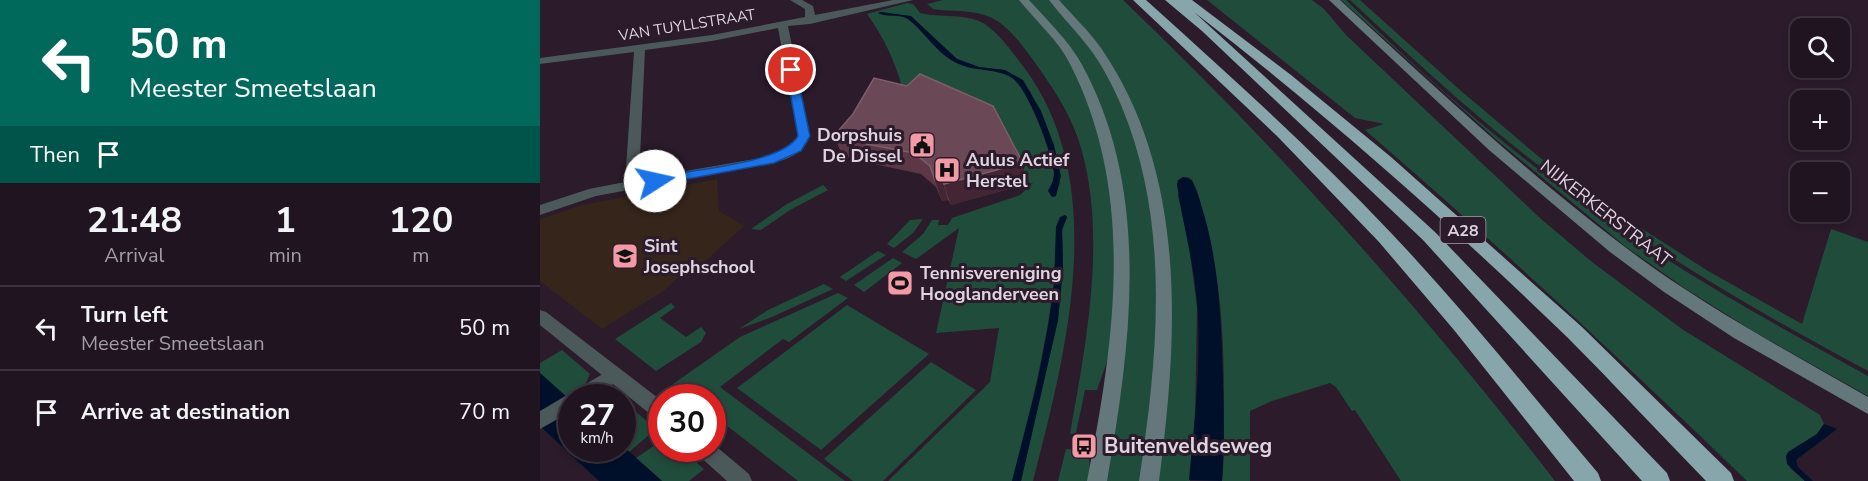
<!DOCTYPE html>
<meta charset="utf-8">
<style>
body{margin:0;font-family:"Nunito Sans",sans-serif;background:#281d29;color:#f1f3f6;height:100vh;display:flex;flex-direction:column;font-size:22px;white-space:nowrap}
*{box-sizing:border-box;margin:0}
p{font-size:20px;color:#a29ea5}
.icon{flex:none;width:33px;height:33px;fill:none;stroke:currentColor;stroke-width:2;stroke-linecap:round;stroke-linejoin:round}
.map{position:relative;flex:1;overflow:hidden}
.sheet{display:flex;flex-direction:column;background:#201420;width:540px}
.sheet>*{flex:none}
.banner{background:#00695c;color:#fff;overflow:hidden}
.tools{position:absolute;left:1250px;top:18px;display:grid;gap:12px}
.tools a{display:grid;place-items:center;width:60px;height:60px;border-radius:12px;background:#201420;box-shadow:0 3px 9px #0003,0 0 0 2px #3d333e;font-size:30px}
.speed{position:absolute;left:18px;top:384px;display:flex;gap:12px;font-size:30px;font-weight:700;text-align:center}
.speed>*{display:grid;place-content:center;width:78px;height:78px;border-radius:50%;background:#201420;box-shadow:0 3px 9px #0003,0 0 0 2px #3d333e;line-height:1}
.speed small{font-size:15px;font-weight:400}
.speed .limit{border:9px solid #d22;background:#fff;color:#111}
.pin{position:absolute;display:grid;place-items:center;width:51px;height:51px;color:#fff;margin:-26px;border:3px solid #fff;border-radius:50%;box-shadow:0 2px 6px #0007}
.me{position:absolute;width:66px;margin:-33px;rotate:80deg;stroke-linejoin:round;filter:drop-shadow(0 0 4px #0008)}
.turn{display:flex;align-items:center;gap:21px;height:126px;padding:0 30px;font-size:27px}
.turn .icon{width:78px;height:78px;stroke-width:2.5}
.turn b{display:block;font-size:42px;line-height:51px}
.then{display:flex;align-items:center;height:57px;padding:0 30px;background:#0003;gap:12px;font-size:22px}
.eta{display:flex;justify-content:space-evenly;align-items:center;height:102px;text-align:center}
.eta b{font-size:36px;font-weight:700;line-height:42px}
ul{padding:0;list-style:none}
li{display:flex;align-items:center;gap:18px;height:84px;padding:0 30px;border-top:2px solid #3d333e}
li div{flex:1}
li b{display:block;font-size:22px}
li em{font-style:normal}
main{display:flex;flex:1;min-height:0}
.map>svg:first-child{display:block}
.education{fill:#35251b}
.green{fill:#204c3b;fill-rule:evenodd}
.water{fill:#00102b}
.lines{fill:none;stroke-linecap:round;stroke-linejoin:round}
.minor{fill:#4c595b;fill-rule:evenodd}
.tertiary{fill:#4c595b;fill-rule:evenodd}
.secondary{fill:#64787c;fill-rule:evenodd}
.motorway{fill:#86a6ac;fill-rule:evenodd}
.wall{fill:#5d3745}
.shaded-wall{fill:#432533}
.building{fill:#6b4855;stroke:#7d5e6b;stroke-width:1.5}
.route{fill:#1a73e8;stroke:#114b97;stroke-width:1.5}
.labels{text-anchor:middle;stroke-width:6;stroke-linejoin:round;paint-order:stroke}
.far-street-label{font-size:15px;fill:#dfd4df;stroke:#2b1b2b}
.shield{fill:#2b1b2b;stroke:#a99ca9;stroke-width:1.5}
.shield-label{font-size:16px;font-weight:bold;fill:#dfd4df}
.poi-label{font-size:18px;font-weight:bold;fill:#dfd4df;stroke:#2b1b2b;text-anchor:start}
.street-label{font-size:18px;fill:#dfd4df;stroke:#2b1b2b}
.near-poi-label{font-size:21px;font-weight:bold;fill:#dfd4df;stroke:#2b1b2b;text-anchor:start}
</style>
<main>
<section class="sheet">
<div class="banner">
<div class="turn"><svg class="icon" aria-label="left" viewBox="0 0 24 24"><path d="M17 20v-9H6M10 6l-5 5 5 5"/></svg><div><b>50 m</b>Meester Smeetslaan</div></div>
<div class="then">Then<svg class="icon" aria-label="arrive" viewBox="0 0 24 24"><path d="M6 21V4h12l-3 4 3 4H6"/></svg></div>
</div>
<div class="eta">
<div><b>21:48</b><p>Arrival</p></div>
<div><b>1</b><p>min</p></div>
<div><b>120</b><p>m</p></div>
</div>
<ul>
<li><svg class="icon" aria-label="left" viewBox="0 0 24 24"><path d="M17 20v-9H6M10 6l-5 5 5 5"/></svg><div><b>Turn left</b><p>Meester Smeetslaan</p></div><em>50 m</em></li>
<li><svg class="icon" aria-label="arrive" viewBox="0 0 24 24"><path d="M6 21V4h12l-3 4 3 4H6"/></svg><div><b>Arrive at destination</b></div><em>70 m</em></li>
</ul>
</section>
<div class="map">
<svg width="1328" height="481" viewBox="0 0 1328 481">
<rect width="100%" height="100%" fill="#2b1b2b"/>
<!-- education -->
<path class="education" d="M177,179L179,211L204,226L151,274L143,273L122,292L62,329L0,281V219L42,205Z"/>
<!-- green -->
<g class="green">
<path d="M403,0H480C497,18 513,36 526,57C570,129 579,218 575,301C574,314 575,329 572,342C569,358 562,375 557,390H545L536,433L530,434C546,344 567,237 541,148C533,119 516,92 498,67C487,51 470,27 452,18C434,9 412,12 393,9L387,4Z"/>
<path d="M488,0H510C522,14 535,27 546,41C607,120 619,230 617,327C617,378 608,430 603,481H564L574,426L575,158L514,28Z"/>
<path d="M518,0H583C739,149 883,310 1015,481H861L815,410L812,411L796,387L790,383L732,401L710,411V481H682C685,390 688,294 661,206C659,196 656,183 648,177H643L638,196L648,238L657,307L655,422L650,481H617L629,287L589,102Z"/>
<path d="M667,0H772L784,9L806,35L1000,218L1052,262L1142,329L1280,415L1284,424L1277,434L1249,452L1250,468L1265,481H1207C1083,361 956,243 825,130L844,124L815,118Z"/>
<path d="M801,0H806C885,78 971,153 1063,217C1147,276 1238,326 1328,376V396L1213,331L1146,289L1086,247L958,141Z"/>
<path d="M810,0H820L920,90L998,156L1045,192L1168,271L1262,324L1291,229L1328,242V371C1221,314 1117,253 1019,181C945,126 877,63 810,0Z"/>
<path d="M367,3L373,4L380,13C400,18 425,13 443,23C460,33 474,55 486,70C570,187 526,353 493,481H481L518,320L523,256L522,230L527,217L525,215C518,253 514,291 507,329C498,380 486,431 472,481H348L450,382L459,328L396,333L419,228L376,259L362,252L383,234L392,220H399L398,225H408L412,218L480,195L493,183L487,184L460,130L362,87C355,61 343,36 327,14ZM341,12L371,17L417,59L439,67L465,70L490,91L520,183L514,197L510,195C511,188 514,180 514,173C512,154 488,88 472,77C454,66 430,72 411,60C394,50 384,31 368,19C360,14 347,17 338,13Z"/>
<path d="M283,185L288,190L250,210L221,230L211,229L247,204Z"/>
<path d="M383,219L373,233L354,248L347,244L370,220Z"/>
<path d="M338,251L346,255L306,281L300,277Z"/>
<path d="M353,258L362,263L324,292L314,285Z"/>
<path d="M284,284L293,289L232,317L199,329L228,310Z"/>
<path d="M298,293L308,298L249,342L243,339L180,387L305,481H258L173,415L172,398L151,397L133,384L200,337Z"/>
<path d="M131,303L135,307L120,318L146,337L161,327L166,333L161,342L116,371L75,339Z"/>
<path d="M307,305L389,354L281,450L197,388Z"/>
<path d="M22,350L50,374L45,385L27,397L0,373V363Z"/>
<path d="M391,362L436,390L343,481H313L284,459Z"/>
<path d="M83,401L116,429L89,452L83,446Z"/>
<path d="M121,441L122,448L140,449L164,469L149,481H122L96,458Z"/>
<path d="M526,449L549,450L550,481H518Z"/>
</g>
<!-- water -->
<g class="water">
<path d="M341,12L371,16L417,59L439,67L465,70L483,80L501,111L514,145L521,176L516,196L512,197L508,191C511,185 514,180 514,173C513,154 488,88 472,78C457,68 436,72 419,64C398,55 386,33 368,19C360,13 347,18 338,13Z"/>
<path d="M643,177L652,180C679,244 681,315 683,384C684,416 685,449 682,481L649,480C654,425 662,358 657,304C654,263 643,225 637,185L638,180Z"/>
<path d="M525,215L527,217L522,230L523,269L518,320L481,481H472L498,379L508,327L514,283L516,227L520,217Z"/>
<path d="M0,373L31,401L32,448H82L83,446L122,481H59L0,426Z"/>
<path d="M1284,424L1297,429L1256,460L1258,467L1273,481H1265L1247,464L1246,456L1248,452L1277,434Z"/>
</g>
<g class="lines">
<!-- minor -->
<g class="minor">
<path d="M250,0H262L273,6L275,15L353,0H373L270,24L248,26L270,136C264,154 248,159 230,164L56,196L0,215V205L49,189L85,182L94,52L0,64V58L172,35L265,17V9ZM238,28L258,136C252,150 240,152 227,157L99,179L105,50L172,41Z"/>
<path d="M73,368L79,370L82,375L79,380L53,398H32V411L0,429V411Z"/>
</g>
<!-- tertiary -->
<g class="tertiary">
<path d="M0,310L6,312L122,401V420L115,418L0,325Z"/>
<path d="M172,443L209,474L212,481H187L157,454L154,448H172Z"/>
</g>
<!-- secondary -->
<g class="secondary">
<path d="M479,0H489C507,20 528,40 541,63C612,191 591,344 567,481H547C574,343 597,195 530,64C518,40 496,21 479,0Z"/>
<path d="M509,0H519C533,16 549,31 561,48C648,175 638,336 619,481H599C618,357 631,223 581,105C573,86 562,65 550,49C537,32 522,17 509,0Z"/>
<path d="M789,0H800C891,83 982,169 1081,244C1158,303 1244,349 1328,397V414L1194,338L1124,292L1070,252L949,150Z"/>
</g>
<!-- motorway -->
<g class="motorway">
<path d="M593,0H606C690,76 775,152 853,235C925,311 990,393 1058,473L1061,481H1034L914,330L839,242L737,136Z"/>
<path d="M625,0H652L751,75L851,157L1042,327L1191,473L1194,481H1166C1119,433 1074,384 1027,337C908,222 785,113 654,12L895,232L1127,473L1130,481H1102L883,240L662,31Z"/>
</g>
</g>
<!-- wall -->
<path class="wall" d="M453,106L483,163L487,184L411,205L408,200L402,201L396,187L381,174L334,164L332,159L303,157L294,136Z"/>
<!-- shaded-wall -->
<g class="shaded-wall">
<path d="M483,163L487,184L411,205L404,184Z"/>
<path d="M402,179L408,200L402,201L395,180Z"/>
</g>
<!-- building -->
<path class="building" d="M380,74L453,106L483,163L404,184L402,179L395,180L390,166L374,153L326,144L328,139L294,136L313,114L334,78L367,86Z"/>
<!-- route -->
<path class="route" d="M251,67L256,70L270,136L261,151L234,163L115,185L111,184L109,181L111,178C145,170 241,165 258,136L246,70Z"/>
<!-- icons -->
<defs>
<symbol id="civic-square" viewBox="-11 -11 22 22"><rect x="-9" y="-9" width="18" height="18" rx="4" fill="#f49aa6" stroke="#2b1b2b"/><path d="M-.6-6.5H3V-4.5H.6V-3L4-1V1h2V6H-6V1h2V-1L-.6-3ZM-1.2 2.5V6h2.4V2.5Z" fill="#111"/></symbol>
<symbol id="hospital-square" viewBox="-11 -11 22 22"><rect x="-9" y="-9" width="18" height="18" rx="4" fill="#f49aa6" stroke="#2b1b2b"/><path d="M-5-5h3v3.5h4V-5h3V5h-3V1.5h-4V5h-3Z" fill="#111"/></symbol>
<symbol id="school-square" viewBox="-11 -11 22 22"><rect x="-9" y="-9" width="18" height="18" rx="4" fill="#f49aa6" stroke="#2b1b2b"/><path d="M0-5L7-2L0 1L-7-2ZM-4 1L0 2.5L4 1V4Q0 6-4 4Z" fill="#111"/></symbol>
<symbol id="stadium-square" viewBox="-11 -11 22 22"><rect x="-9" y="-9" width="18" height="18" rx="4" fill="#f49aa6" stroke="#2b1b2b"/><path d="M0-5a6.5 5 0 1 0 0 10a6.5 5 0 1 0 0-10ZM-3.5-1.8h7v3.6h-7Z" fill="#111"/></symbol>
<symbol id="bus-square" viewBox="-11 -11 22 22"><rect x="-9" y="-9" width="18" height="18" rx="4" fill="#f49aa6" stroke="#2b1b2b"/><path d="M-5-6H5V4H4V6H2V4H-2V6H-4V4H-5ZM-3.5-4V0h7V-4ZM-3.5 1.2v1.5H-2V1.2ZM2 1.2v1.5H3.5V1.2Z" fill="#111"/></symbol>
</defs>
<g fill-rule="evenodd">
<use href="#civic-square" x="367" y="130" width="30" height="30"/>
<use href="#hospital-square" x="392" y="155" width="30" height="30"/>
<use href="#school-square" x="70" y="241" width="30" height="30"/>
<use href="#stadium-square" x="345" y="268" width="30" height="30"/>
<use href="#bus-square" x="529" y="431" width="30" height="30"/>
</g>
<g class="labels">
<!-- far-street labels -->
<g class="far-street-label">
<text transform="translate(147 25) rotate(-9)" y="5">VAN TUYLLSTRAAT</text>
</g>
<!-- shield labels -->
<rect class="shield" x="900.5" y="217" width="45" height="26" rx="4.5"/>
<g class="shield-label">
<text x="923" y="236">A28</text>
</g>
<!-- poi labels -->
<g class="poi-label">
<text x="362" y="141" text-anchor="end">Dorpshuis<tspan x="362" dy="21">De Dissel</tspan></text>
<text x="426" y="166">Aulus Actief<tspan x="426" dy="21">Herstel</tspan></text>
<text x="104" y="252">Sint<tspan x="104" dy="21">Josephschool</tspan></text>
<text x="380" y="279">Tennisvereniging<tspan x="380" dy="21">Hooglanderveen</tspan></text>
</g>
<!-- street labels -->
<g class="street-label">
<text transform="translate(1066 213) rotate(38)" y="6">NIJKERKERSTRAAT</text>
</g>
<!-- near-poi labels -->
<g class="near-poi-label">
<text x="564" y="453">Buitenveldseweg</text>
</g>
</g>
</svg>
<div class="tools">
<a><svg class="icon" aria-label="search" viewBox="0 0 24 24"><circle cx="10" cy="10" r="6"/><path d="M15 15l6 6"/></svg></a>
<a>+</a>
<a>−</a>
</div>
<div class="speed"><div>27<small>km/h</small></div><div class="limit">30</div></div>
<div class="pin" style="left:251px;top:70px;background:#d93025"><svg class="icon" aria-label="arrive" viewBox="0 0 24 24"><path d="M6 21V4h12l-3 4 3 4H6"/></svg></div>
<svg class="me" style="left:115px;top:181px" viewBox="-20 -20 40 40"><circle r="19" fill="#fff"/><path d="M0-13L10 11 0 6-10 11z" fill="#1a73e8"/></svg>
</div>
</main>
